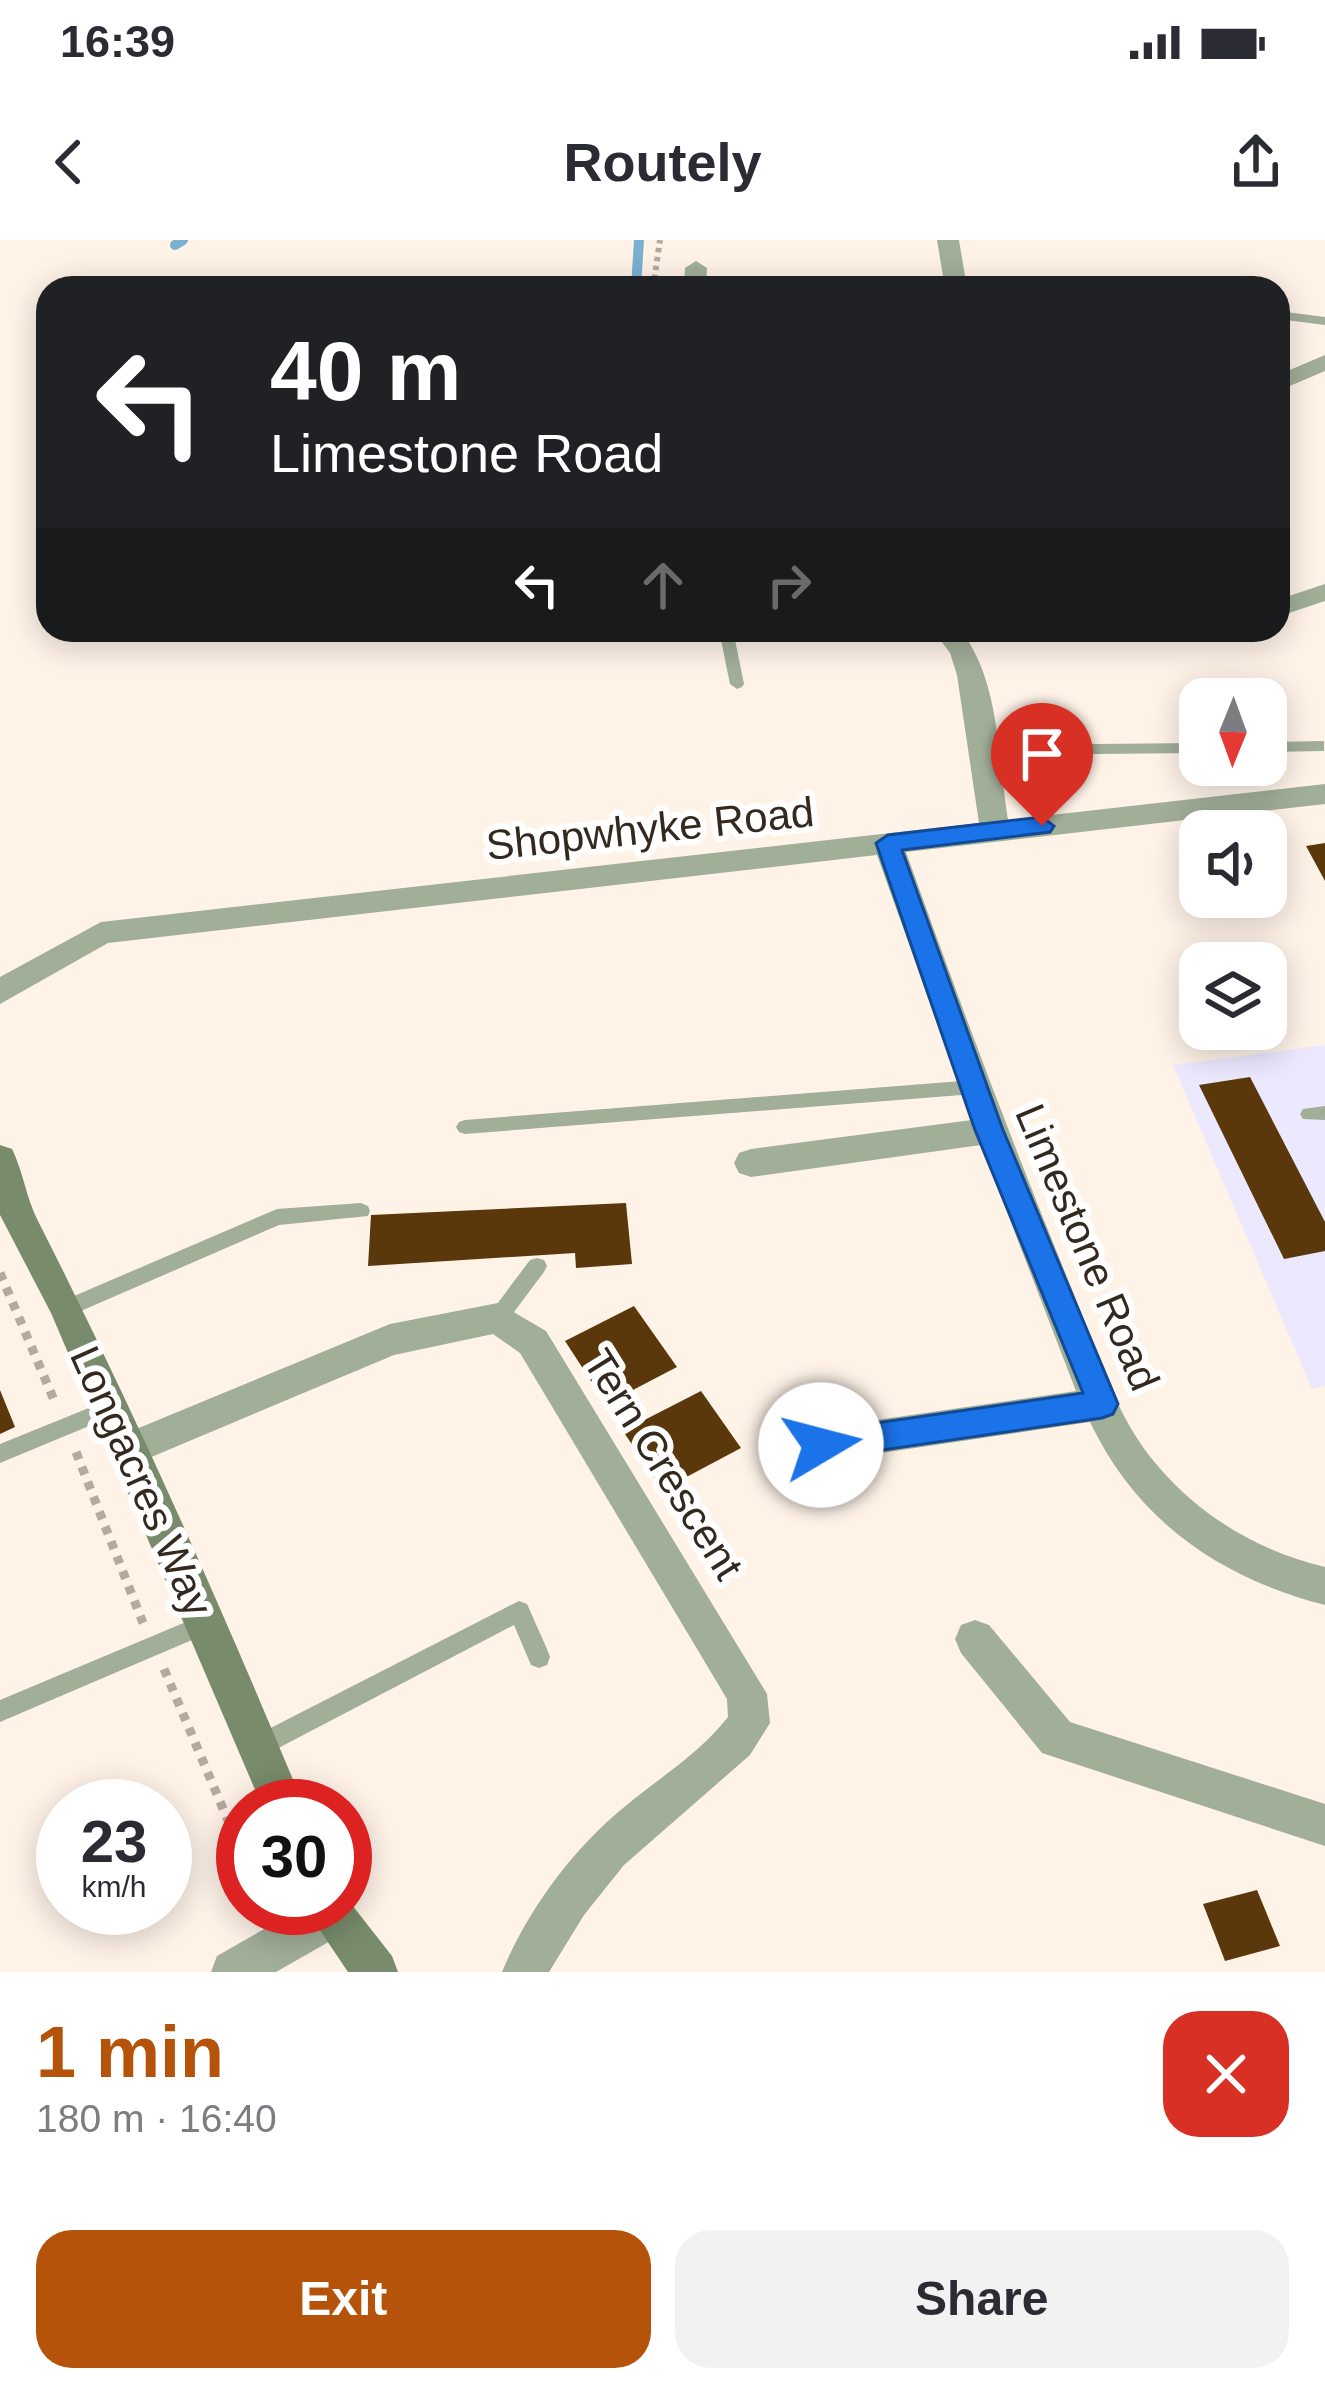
<!DOCTYPE html>
<meta charset="utf-8">
<style>
body{margin:0;font-family:Helvetica,sans-serif;background:#f2f2f3;color:#2b2b33;height:100vh;display:flex;flex-direction:column;font-size:45px;white-space:nowrap}
*{box-sizing:border-box;margin:0}
p{font-size:39px;color:#7c7c81}
.icon{flex:none;width:66px;height:66px;fill:none;stroke:currentColor;stroke-width:2;stroke-linecap:round;stroke-linejoin:round}
.map{position:relative;height:1732px;overflow:hidden}
.sheet{display:flex;flex-direction:column;background:#fff;flex:1}
.sheet>*{flex:none}
.banner{position:absolute;left:36px;top:36px;width:1254px;height:366px;border-radius:36px;box-shadow:0 6px 30px #0003;background:#202124;color:#fff;overflow:hidden}
.needle{width:78px;rotate:181deg}
.tools{position:absolute;left:1179px;top:438px;display:grid;gap:24px}
.tools a{display:grid;place-items:center;width:108px;height:108px;border-radius:24px;background:#fff;box-shadow:0 6px 30px #0003;font-size:60px}
.speed{position:absolute;left:36px;top:1539px;display:flex;gap:24px;font-size:60px;font-weight:700;text-align:center}
.speed>*{display:grid;place-content:center;width:156px;height:156px;border-radius:50%;background:#fff;box-shadow:0 6px 30px #0003;line-height:1}
.speed small{font-size:30px;font-weight:400}
.speed .limit{border:18px solid #d22;background:#fff;color:#111}
.pin{position:absolute;display:grid;place-items:center;width:102px;height:102px;color:#fff;margin:-123px -51px;border-radius:50% 50% 50% 0;rotate:-45deg;box-shadow:0 0 12px #0007}
.pin .icon{rotate:45deg}
.me{position:absolute;width:132px;margin:-66px;rotate:82deg;stroke-linejoin:round;filter:drop-shadow(0 0 9px #0008)}
.turn{display:flex;align-items:center;gap:42px;height:252px;padding:0 36px;font-size:54px}
.turn .icon{width:156px;height:156px;stroke-width:2.5}
.turn b{display:block;font-size:84px;line-height:102px}
.lanes{display:flex;align-items:center;height:114px;padding:0 36px;background:#0003;justify-content:center;gap:60px;direction:ltr}
.lanes .off{opacity:.35}
.round{display:grid;place-items:center;flex:none;width:126px;height:126px;border-radius:36px;background:#f2f2f3}
.head{display:flex;align-items:center;justify-content:space-between;height:204px;padding:0 36px}
h1{font-size:72px;font-weight:600;line-height:90px;color:#b45309}
.cta{display:flex;gap:24px;margin-top:auto;padding:24px 36px}
.cta a{flex:1;height:138px;border-radius:36px;background:#b45309;color:#fff;font-size:48px;font-weight:600;line-height:138px;text-align:center}
.cta a+a{background:#f2f2f3;color:#2b2b33}
.status{display:flex;justify-content:space-between;align-items:center;height:84px;padding:0 60px;background:#fff;direction:ltr}
.status svg{height:33px;fill:currentColor}
header{display:flex;justify-content:space-between;align-items:center;height:156px;padding:0 36px;background:#fff;font-size:54px;font-weight:600}
.map>svg:first-child{display:block}
.industrial{fill:#ece8fe}
.lines{fill:none;stroke-linecap:round;stroke-linejoin:round}
.stream{stroke:#7bb0d2;stroke-width:10}
.building{fill:#5a380b}
.path-far1{stroke:#b6aa9f;stroke-width:6;stroke-dasharray:4.5 4.5;stroke-linecap:butt}
.path{stroke:#b6aa9f;stroke-width:9;stroke-dasharray:8 8;stroke-linecap:butt}
.service{fill:#a1ae98;fill-rule:evenodd}
.minor{fill:#a1ae98;fill-rule:evenodd}
.secondary{fill:#788b6c;fill-rule:evenodd}
.route{fill:#1a73e8;stroke:#114b97;stroke-width:3}
.labels{text-anchor:middle;stroke-width:12;stroke-linejoin:round;paint-order:stroke}
.street-label{font-size:42px;fill:#34291e;stroke:#fff}
</style>
<div class="status"><b>16:39</b><svg viewBox="0 0 49 12"><path d="M0 12V9h3v3zM5 12V6h3v6zM10 12V3h3v9zM15 12V0h3v12zM26 1h20v11H26zM47 4h2v5h-2z"/></svg></div>
<header><svg class="icon" aria-label="back" viewBox="0 0 24 24"><path d="M15 5l-7 7 7 7"/></svg>Routely<svg class="icon" aria-label="share" viewBox="0 0 24 24"><path d="M12 15V3M7 8l5-5 5 5M5 13v7h14v-7"/></svg></header>
<div class="map">
<svg width="1325" height="1732" viewBox="0 0 1325 1732">
<rect width="100%" height="100%" fill="#fff3e8"/>
<!-- industrial -->
<path class="industrial" d="M1325,805V1146L1312,1149L1173,825Z"/>
<g class="lines">
<!-- stream -->
<g class="stream">
<path d="M175,5L183,0"/>
<path d="M636,48L639,0"/>
</g>
</g>
<!-- building -->
<g class="building">
<path d="M1325,603V641L1306,606Z"/>
<path d="M1250,837L1325,982V1011L1284,1019L1199,845Z"/>
<path d="M626,963L632,1024L576,1028L575,1013L368,1026L371,975Z"/>
<path d="M634,1066L677,1127L606,1164L565,1101Z"/>
<path d="M0,1150L15,1187L0,1194Z"/>
<path d="M701,1151L741,1208L662,1250L623,1191Z"/>
<path d="M1257,1650L1280,1706L1225,1721L1203,1664Z"/>
</g>
<g class="lines">
<!-- path-far1 -->
<path class="path-far1" d="M653,48L660,0"/>
<!-- path -->
<g class="path">
<path d="M0,1033L54,1160"/>
<path d="M76,1212L143,1383"/>
<path d="M164,1429L243,1616"/>
</g>
<!-- service -->
<g class="service">
<path d="M1278,71L1325,77V85L1278,79Z"/>
<path d="M719,390H733L744,444L742,447L737,449L730,444Z"/>
<path d="M1324,501V511L1266,512V502Z"/>
<path d="M1200,503V513L982,515L974,510L982,505Z"/>
<path d="M974,840L980,842L983,847L980,852L974,854L465,894L459,892L456,887L459,882L465,880Z"/>
<path d="M1325,866V880L1303,879L1300,874L1303,869Z"/>
<path d="M361,963L368,966L370,971L368,976L279,985L74,1074L67,1076L60,1074L57,1068L60,1062L277,969Z"/>
<path d="M537,1018L544,1020L547,1026L544,1032L505,1084L498,1086L491,1084L488,1078L491,1072L530,1020Z"/>
<path d="M111,1159L118,1162L121,1168L118,1174L0,1223V1204Z"/>
<path d="M519,1361L527,1364L547,1409L550,1417L547,1425L539,1428L531,1425L514,1385L265,1515L257,1518L249,1515L246,1507L249,1499Z"/>
<path d="M205,1374L213,1377L216,1384L213,1391L0,1482V1460Z"/>
</g>
<!-- minor -->
<g class="minor">
<path d="M937,0H959L967,48H945Z"/>
<path d="M696,21L707,28L706,48H684L685,28Z"/>
<path d="M1325,115V131L1278,151V135Z"/>
<path d="M1325,344V361L1289,373L1278,368L1280,359Z"/>
<path d="M933,390H960C1000,438 998,520 1008,580L1325,544V564L906,612C958,758 1012,903 1071,1047C1096,1108 1114,1175 1157,1225C1201,1277 1259,1311 1325,1327V1365C1220,1338 1137,1281 1090,1182L821,1222L808,1217L802,1205L808,1193L821,1188L1076,1151L981,905L751,937L739,933L734,923L739,913L751,909L972,880L877,615L108,703L0,764V737L101,682L979,583L957,435L950,413Z"/>
<path d="M498,1063L546,1091L767,1454L770,1483L750,1515L624,1625L584,1675L549,1732H502C527,1671 572,1610 623,1568C659,1538 699,1514 728,1477L727,1459L520,1113L493,1094L394,1115L130,1226L117,1221L111,1209L117,1197L390,1084Z"/>
<path d="M975,1380L989,1385L1070,1482L1325,1564V1606L1042,1513L961,1413L955,1399L961,1385Z"/>
<path d="M346,1660L352,1676L346,1692L276,1732H211L217,1716L301,1668H345Z"/>
</g>
<!-- secondary -->
<g class="secondary">
<path d="M0,905L12,909C23,931 26,957 37,979C134,1170 222,1368 304,1566H262L51,1073L0,975Z"/>
<path d="M345,1656L392,1716L398,1732H348L305,1668H345Z"/>
</g>
</g>
<!-- route -->
<path class="route" d="M1042,577L1054,586L1050,592L902,610L1003,890L1118,1164L1113,1174L1102,1178L821,1219L810,1215L805,1205L810,1195L821,1191L1083,1153L975,890L876,603L888,595Z"/>
<g class="labels">
<!-- street labels -->
<g class="street-label">
<text transform="translate(650 588) rotate(-6)" y="15">Shopwhyke Road</text>
<text transform="translate(1088 1007) rotate(67)" y="15">Limestone Road</text>
<text transform="translate(664 1224) rotate(58)" y="15">Tern Crescent</text>
<text transform="translate(142 1241) rotate(66)" y="15">Longacres Way</text>
</g>
</g>
</svg>
<div class="tools">
<a><svg class="needle" viewBox="-14 -14 28 28"><path d="M0-13l5 13h-10z" fill="#e53935"/><path d="M0 13l5-13h-10z" fill="#7c7c81"/></svg></a>
<a><svg class="icon" aria-label="sound" viewBox="0 0 24 24"><path d="M4 9h4l5-4v14l-5-4H4zM17 9q2 3 0 6"/></svg></a>
<a><svg class="icon" aria-label="layers" viewBox="0 0 24 24"><path d="M12 4l9 5-9 5-9-5zM3 14l9 5 9-5"/></svg></a>
</div>
<div class="speed"><div>23<small>km/h</small></div><div class="limit">30</div></div>
<div class="pin" style="left:1042px;top:586px;background:#d93025"><svg class="icon" aria-label="arrive" viewBox="0 0 24 24"><path d="M6 21V4h12l-3 4 3 4H6"/></svg></div>
<svg class="me" style="left:821px;top:1205px" viewBox="-20 -20 40 40"><circle r="19" fill="#fff"/><path d="M0-13L10 11 0 6-10 11z" fill="#1a73e8"/></svg>
<div class="banner">
<div class="turn"><svg class="icon" aria-label="left" viewBox="0 0 24 24"><path d="M17 20v-9H6M10 6l-5 5 5 5"/></svg><div><b>40 m</b>Limestone Road</div></div>
<div class="lanes"><svg class="icon" aria-label="left" viewBox="0 0 24 24"><path d="M17 20v-9H6M10 6l-5 5 5 5"/></svg><svg class="icon off" aria-label="ahead" viewBox="0 0 24 24"><path d="M12 20V5M6 11l6-6 6 6"/></svg><svg class="icon off" aria-label="right" viewBox="0 0 24 24"><path d="M7 20v-9h11M14 6l5 5-5 5"/></svg></div>
</div>
</div>
<section class="sheet">
<div class="head"><div><h1>1 min</h1><p>180 m · 16:40</p></div><a class="round" style="background:#d93025;color:#fff"><svg class="icon" aria-label="close" viewBox="0 0 24 24"><path d="M6 6l12 12M18 6L6 18"/></svg></a></div>
<div class="cta"><a>Exit</a><a>Share</a></div>
</section>
